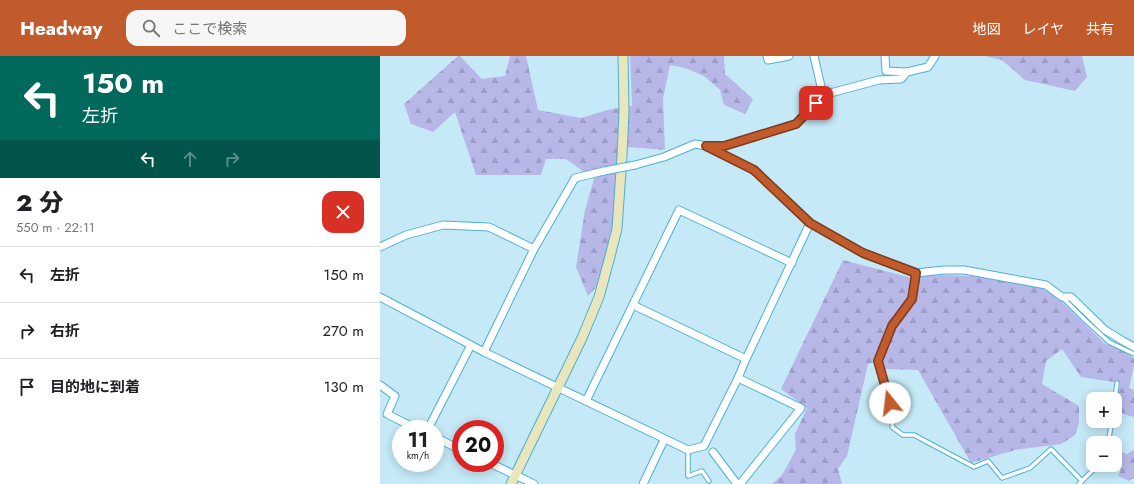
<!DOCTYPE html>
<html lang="ja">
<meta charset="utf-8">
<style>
body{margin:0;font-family:Jost,"Noto Sans JP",sans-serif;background:#f6f6f6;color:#202124;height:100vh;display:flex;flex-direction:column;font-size:15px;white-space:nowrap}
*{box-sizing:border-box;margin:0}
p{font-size:13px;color:#757577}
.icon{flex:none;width:22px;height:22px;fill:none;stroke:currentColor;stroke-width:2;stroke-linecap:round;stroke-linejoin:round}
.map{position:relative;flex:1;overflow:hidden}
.drawer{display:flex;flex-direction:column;background:#fff;width:380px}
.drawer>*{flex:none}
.banner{background:#00695c;color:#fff;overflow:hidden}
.tools{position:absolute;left:706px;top:336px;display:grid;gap:8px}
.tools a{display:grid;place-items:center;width:36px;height:36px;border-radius:8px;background:#fff;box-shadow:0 2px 10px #0003;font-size:20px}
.speed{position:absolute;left:12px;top:364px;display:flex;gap:8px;font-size:20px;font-weight:700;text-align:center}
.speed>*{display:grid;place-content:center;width:52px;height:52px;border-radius:50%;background:#fff;box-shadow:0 2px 10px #0003;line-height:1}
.speed small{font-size:10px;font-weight:400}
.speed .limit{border:6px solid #d22;background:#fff;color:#111}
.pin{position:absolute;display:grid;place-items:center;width:34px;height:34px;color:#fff;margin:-17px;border-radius:8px;box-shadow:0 2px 6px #0006}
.me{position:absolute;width:44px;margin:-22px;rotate:344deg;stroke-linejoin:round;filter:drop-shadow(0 0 3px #0008)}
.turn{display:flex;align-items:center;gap:14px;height:84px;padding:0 16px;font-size:18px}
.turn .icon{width:52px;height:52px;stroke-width:2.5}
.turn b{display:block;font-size:28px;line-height:34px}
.lanes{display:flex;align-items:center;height:38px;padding:0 16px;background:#0003;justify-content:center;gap:20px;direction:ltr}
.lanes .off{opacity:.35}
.round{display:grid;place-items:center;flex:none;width:42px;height:42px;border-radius:12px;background:#f6f6f6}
.summary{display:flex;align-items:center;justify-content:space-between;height:68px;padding:0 16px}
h1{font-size:24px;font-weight:800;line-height:30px}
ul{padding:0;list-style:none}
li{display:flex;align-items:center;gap:12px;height:56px;padding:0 16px;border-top:1px solid #e0e0e0}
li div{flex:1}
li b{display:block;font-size:15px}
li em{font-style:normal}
header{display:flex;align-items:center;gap:24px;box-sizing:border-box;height:56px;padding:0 20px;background:#c15b2b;color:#fff}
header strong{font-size:19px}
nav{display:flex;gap:22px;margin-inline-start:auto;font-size:14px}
.search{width:280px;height:36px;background:#f6f6f6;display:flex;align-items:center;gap:10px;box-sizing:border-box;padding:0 14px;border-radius:12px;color:#757577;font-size:15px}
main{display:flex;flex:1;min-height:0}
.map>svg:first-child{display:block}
.forest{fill:url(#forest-firs)}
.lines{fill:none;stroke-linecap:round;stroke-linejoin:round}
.lane-casing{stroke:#4cb0d2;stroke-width:5.5}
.street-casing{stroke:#4cb0d2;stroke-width:9}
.secondary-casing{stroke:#4cb0d2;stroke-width:11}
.lane{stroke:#fff;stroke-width:3.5}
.street{stroke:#fff;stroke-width:7}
.secondary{stroke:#e9e6bb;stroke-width:9}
.street-bridge-casing{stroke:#4cb0d2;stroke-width:9;stroke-linecap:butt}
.street-bridge{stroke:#fff;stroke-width:7}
.route-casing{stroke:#7d3b1c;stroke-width:10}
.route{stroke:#c15b2b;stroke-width:7}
</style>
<header>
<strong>Headway</strong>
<div class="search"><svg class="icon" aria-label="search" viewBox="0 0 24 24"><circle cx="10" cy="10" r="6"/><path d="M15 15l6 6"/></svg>ここで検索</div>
<nav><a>地図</a><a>レイヤ</a><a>共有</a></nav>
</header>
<main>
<section class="drawer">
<div class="banner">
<div class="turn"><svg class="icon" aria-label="left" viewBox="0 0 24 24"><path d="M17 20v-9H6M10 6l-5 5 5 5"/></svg><div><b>150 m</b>左折</div></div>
<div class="lanes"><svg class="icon" aria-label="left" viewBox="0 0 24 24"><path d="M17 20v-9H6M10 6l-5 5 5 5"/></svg><svg class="icon off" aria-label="ahead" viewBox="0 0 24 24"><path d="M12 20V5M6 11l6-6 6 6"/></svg><svg class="icon off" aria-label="right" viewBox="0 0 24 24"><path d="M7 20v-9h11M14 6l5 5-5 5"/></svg></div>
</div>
<div class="summary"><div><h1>2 分</h1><p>550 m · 22:11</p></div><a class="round" style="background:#d93025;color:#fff"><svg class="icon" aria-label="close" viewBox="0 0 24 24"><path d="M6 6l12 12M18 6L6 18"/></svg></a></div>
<ul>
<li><svg class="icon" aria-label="left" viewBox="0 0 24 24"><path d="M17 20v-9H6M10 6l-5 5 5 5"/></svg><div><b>左折</b></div><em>150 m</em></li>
<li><svg class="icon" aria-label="right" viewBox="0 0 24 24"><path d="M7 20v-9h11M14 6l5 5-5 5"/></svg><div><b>右折</b></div><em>270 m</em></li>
<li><svg class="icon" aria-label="arrive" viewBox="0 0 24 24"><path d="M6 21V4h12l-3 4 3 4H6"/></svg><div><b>目的地に到着</b></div><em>130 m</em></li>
</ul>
</section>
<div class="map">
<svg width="754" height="428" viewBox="0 0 754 428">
<defs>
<pattern id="forest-firs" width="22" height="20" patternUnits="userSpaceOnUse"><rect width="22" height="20" fill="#b7b8e8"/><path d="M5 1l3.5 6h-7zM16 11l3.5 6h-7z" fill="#9c9ec8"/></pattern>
</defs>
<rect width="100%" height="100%" fill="#c5e9f7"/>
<!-- forest -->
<g class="forest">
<path d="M78,0H80L102,23L125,20L130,0H146L158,54L201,62L227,54L252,50L250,0H344L345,18L373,43L365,58L344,49L340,34L324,20L305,12L290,9L283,43L285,94L238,90L234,164L219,228L208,240L196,211L205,154L214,123L186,103H166L161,119H96L75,56L53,76L31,68L24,48Z"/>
<path d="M605,0H702L707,21L695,35L645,24L622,4Z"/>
<path d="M463,204L528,221L562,219L592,220L660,231L678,242L724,287L749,298L754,303V309L749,332L754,334V361L736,356L740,327L701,321L682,293L666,305L662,328L699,350V367L695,379L681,388L635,394L591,407L538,314L504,313L502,304L488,308L467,400L458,413L462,428H392L402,419L416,394L415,378L427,352L401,333Z"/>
<path d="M735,394L747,398L754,394V422L749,425L738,420L741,414L735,404Z"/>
</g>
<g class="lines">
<defs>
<g id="lane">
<path d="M536,217L532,243L512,271L498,305L514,360L512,371L523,379H534L594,411L608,405L622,422L650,412L671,393L702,425"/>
<path d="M683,242L705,264L729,286L754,298"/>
<path d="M735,343L737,327"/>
<path d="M728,387L732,365"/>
<path d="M308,394V420L322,415L329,425"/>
<path d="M699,428L718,409"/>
</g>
<g id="street">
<path d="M387,0L388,4L409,0"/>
<path d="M434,0L443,39"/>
<path d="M505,0L506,15L527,16L548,11L555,0"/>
<path d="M328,90H344L416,68L443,39L499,24L521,23L527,16"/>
<path d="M255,109L284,101L315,88L326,90L374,114L430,167L483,197L536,217L564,214H584L666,229L682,241H691L725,274L743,285L754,291"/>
<path d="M0,191L26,179L63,169L109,171L154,193"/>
<path d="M0,241L104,296L308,394L324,390L358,322L366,303L430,167"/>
<path d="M253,249L366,303"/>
<path d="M104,296L154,193L195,122L224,115"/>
<path d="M358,322L421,352L360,428"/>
<path d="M0,329L15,340L7,358L37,373"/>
<path d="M206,345L299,154L412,207"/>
<path d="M48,373L91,289"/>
<path d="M55,381L81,394"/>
<path d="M333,396L357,428"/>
<path d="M110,407L154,428"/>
<path d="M263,428L284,384"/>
</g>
<path id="secondary" d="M131,428L202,282L219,241L229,204L237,173L242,100L244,55L243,0"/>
</defs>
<!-- lane casing -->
<use href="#lane" class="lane-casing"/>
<!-- street casing -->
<use href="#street" class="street-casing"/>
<!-- secondary casing -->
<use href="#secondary" class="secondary-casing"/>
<!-- lane -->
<use href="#lane" class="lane"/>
<!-- street -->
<use href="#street" class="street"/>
<!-- secondary -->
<use href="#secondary" class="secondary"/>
<defs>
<path id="street-bridge" d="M224,115L255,109"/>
</defs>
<!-- street-bridge casing -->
<use href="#street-bridge" class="street-bridge-casing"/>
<!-- street-bridge -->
<use href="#street-bridge" class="street-bridge"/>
</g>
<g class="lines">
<defs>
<path id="route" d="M436,47L416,68L344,90H326L374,114L430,167L483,197L536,217L532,243L512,270L498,305L510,347"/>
</defs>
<!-- route casing -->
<use href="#route" class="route-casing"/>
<!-- route -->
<use href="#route" class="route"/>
</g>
</svg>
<div class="tools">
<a>+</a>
<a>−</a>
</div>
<div class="speed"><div>11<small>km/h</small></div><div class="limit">20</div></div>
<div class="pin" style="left:436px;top:47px;background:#d93025"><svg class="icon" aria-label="arrive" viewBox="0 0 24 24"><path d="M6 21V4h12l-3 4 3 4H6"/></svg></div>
<svg class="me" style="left:510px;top:347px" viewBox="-20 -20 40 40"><circle r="19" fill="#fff"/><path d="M0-13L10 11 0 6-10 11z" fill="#c15b2b"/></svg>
</div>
</main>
